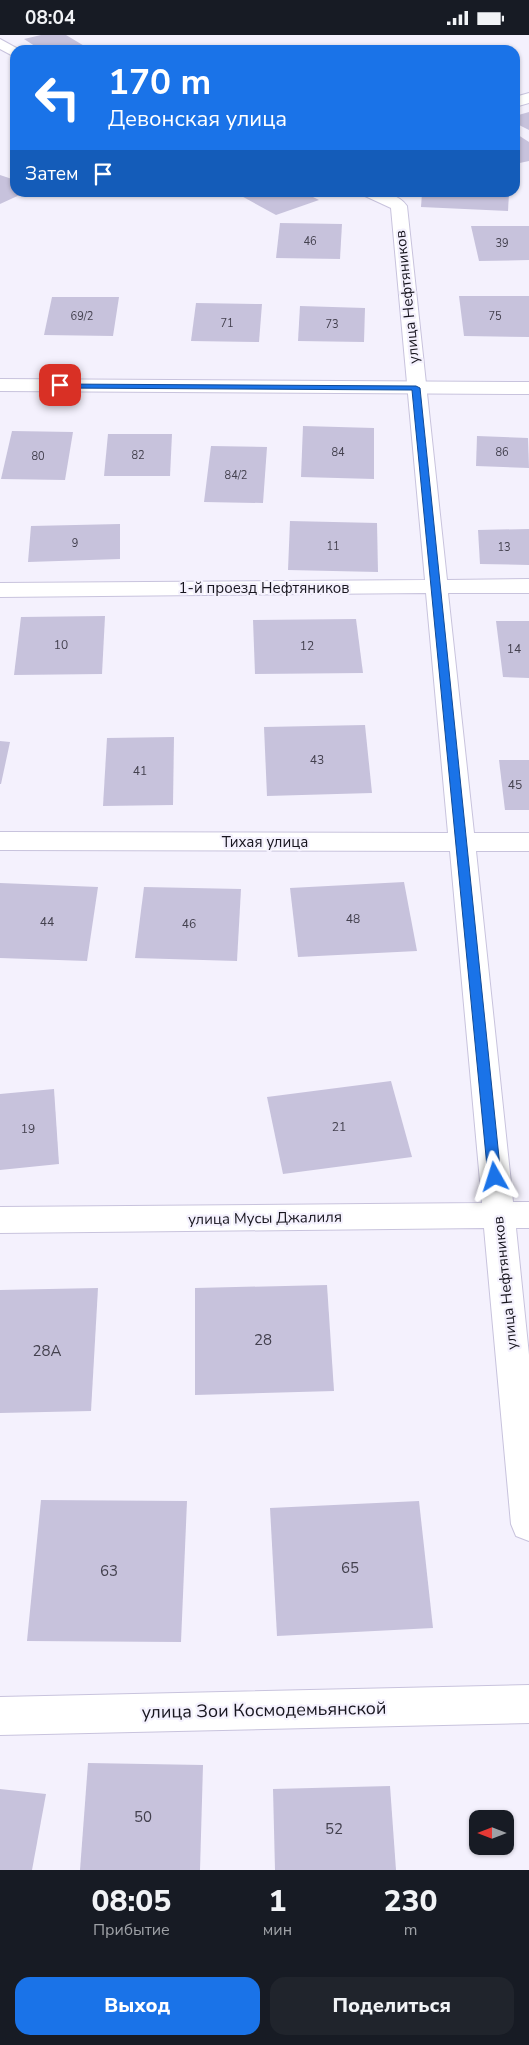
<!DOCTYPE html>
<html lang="ru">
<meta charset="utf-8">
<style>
body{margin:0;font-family:"Nunito Sans",sans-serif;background:#20242c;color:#f1f3f6;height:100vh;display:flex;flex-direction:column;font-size:19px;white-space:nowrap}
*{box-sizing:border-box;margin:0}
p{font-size:16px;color:#9ea1a6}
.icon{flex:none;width:28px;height:28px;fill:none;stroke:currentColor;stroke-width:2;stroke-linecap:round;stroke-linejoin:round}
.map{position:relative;height:1835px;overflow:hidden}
.panel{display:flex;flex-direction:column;background:#171b24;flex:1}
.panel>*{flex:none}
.guide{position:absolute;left:10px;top:10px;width:510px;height:152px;border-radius:15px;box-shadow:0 1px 4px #0004;background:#1a73e8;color:#fff;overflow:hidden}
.needle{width:32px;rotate:270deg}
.tools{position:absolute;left:469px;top:1775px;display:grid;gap:10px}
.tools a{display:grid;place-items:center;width:45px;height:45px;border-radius:10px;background:#171b24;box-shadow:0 1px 4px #0004;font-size:25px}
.pin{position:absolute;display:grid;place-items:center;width:42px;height:42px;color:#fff;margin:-21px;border-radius:10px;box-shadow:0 2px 8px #0006}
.me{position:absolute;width:55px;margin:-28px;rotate:354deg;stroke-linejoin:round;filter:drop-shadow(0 0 4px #0008)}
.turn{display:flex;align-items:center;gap:18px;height:105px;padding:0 15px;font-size:22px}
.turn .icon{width:65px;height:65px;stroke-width:2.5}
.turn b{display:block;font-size:35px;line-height:42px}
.then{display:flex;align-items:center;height:48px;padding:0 15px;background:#0003;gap:10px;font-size:19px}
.eta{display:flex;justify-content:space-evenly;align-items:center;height:85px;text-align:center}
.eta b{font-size:30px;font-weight:800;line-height:35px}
.cta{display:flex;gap:10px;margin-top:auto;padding:10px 15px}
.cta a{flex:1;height:58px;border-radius:15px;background:#1a73e8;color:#fff;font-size:20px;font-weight:800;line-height:58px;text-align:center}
.cta a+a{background:#20242c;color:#f1f3f6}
.status{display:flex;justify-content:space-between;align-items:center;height:35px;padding:0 25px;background:#171b24;direction:ltr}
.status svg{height:14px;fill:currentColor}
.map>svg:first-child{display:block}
.building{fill:#c7c2dc}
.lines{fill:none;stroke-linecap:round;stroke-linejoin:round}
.minor-casing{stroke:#c8c3dd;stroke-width:2}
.major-casing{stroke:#c8c3dd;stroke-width:2}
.minor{fill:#fff;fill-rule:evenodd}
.major{fill:#fff;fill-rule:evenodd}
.route{fill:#1a73e8;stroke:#114b97}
.labels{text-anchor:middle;stroke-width:4.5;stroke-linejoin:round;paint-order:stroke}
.far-number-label{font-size:11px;fill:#43404e}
.number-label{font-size:12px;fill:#43404e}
.street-label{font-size:15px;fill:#17151e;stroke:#f4f1fd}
.near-number-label{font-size:15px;fill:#43404e}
.near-street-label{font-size:18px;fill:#17151e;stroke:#f4f1fd}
</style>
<div class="status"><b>08:04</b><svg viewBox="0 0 49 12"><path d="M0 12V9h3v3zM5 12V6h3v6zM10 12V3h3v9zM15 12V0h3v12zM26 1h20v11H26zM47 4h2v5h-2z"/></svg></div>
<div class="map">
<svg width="529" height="1835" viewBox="0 0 529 1835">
<rect width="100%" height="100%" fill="#f4f1fd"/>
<!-- building -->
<g class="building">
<path d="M41,0H66L91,15H41L24,4Z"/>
<path d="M529,77V95L515,88V81Z"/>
<path d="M515,98L529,107V126L515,129Z"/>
<path d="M0,140L15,145V158H24L0,169Z"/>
<path d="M236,158H305L319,165L276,180Z"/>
<path d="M422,158H509L508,176L421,172Z"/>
<path d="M280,188L342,189L340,224L276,223Z"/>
<path d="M471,191H529V225L479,226Z"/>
<path d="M459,261H529V302L464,301Z"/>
<path d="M52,262H119L113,301L44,300Z"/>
<path d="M196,268L262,269L259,307L191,306Z"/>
<path d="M300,271L365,273L364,307L298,306Z"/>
<path d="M303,391L374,393V444L301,442Z"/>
<path d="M12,396L73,397L65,445L1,444Z"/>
<path d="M108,399H172L170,441H104Z"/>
<path d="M477,401L528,403L529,433L476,431Z"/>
<path d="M211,411L267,412L263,468L204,467Z"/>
<path d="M290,486L377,488L378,537L288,535Z"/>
<path d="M120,489V524L28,527L31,491Z"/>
<path d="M529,494V530L480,529L478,495Z"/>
<path d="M105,581L102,639L14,640L21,582Z"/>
<path d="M356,584L363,638L255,639L253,585Z"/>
<path d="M496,586H529V643L503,642Z"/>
<path d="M365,690L372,758L267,761L264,692Z"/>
<path d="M174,702L173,770L103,771L107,703Z"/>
<path d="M0,706L10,707L1,749H0Z"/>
<path d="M499,725H529V775H505Z"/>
<path d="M404,847L417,916L298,922L290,853Z"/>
<path d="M0,848L98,852L87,926L0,923Z"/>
<path d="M144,852L241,854L237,926L135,923Z"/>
<path d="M391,1046L412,1122L283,1139L267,1062Z"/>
<path d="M54,1054L59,1129L0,1135V1059Z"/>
<path d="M327,1250L334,1356L195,1360V1253Z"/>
<path d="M98,1253L91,1376L0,1378V1255Z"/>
<path d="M41,1465L187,1466L181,1607L27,1606Z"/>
<path d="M419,1466L433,1593L277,1601L270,1473Z"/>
<path d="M88,1728L203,1730L200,1835H80Z"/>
<path d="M390,1751L396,1835H275L273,1754Z"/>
<path d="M0,1754L46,1759L32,1835H0Z"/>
</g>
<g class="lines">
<defs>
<g id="minor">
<path d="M0,4L20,15H15V22L0,14Z"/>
<path d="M529,58V68L515,72V62Z"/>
<path d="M363,158C376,156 399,158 407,171L447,545L529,544V558H448L474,798H529V816H476L513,1167H529V1193H516L529,1320V1506L516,1501L511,1489L484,1193L0,1198V1172L482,1168L450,816L0,815V797L448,798L426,558L0,562V548L425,545L391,173L365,161Z"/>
<path d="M529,1650V1688L0,1700V1662Z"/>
</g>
<path id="major" d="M0,344L529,347V359L0,356Z"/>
</defs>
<!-- minor casing -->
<use href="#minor" class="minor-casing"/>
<!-- major casing -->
<use href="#major" class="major-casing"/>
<!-- minor -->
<use href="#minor" class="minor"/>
<!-- major -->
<use href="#major" class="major"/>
</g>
<!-- route -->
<path class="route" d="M57,349L416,351L420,353L501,1142L499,1145H490L488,1142L412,355L60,353L57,352Z"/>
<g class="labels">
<!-- far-number labels -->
<g class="far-number-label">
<text x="310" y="210">46</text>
<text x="502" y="212">39</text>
<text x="82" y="285">69/2</text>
<text x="495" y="285">75</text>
<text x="227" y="292">71</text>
<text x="332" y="293">73</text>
<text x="338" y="421">84</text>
<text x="502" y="421">86</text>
<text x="138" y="424">82</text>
<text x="38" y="425">80</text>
<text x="236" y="444">84/2</text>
<text x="75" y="512">9</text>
<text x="333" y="515">11</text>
<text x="504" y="516">13</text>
</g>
<!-- number labels -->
<g class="number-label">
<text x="61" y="614">10</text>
<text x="307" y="615">12</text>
<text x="514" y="618">14</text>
<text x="317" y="729">43</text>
<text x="140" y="740">41</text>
<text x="515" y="754">45</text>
<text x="353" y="888">48</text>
<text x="47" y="891">44</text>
<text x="189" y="893">46</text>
<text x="339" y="1096">21</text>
<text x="28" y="1098">19</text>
</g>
<!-- street labels -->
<g class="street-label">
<text transform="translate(407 262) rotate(-96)" y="5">улица Нефтяников</text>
<text x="264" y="558">1-й проезд Нефтяников</text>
<text x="265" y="812">Тихая улица</text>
<text transform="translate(265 1183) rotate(-1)" y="5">улица Мусы Джалиля</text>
<text transform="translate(505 1248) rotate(-96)" y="5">улица Нефтяников</text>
</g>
<!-- near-number labels -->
<g class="near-number-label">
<text x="263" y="1310">28</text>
<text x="47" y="1321">28А</text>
<text x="350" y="1538">65</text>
<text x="109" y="1541">63</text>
<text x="143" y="1787">50</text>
<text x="334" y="1799">52</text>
</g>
<!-- near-street labels -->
<g class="near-street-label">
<text transform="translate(264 1675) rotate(-1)" y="6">улица Зои Космодемьянской</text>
</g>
</g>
</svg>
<div class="tools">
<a><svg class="needle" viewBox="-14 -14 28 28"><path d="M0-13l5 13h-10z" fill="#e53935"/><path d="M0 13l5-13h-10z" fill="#9ea1a6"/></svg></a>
</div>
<div class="pin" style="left:60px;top:350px;background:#d93025"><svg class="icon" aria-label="arrive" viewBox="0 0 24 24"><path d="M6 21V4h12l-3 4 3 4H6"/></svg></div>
<svg class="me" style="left:495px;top:1142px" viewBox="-20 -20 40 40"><path d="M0-17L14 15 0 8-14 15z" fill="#1a73e8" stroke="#fff" stroke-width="4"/></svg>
<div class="guide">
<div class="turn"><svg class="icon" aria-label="left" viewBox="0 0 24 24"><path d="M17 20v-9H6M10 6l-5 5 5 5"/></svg><div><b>170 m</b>Девонская улица</div></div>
<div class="then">Затем<svg class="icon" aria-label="arrive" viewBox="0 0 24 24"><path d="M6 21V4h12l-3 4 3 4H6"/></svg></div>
</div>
</div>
<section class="panel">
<div class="eta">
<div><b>08:05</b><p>Прибытие</p></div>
<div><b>1</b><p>мин</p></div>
<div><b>230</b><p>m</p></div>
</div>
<div class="cta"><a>Выход</a><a>Поделиться</a></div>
</section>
